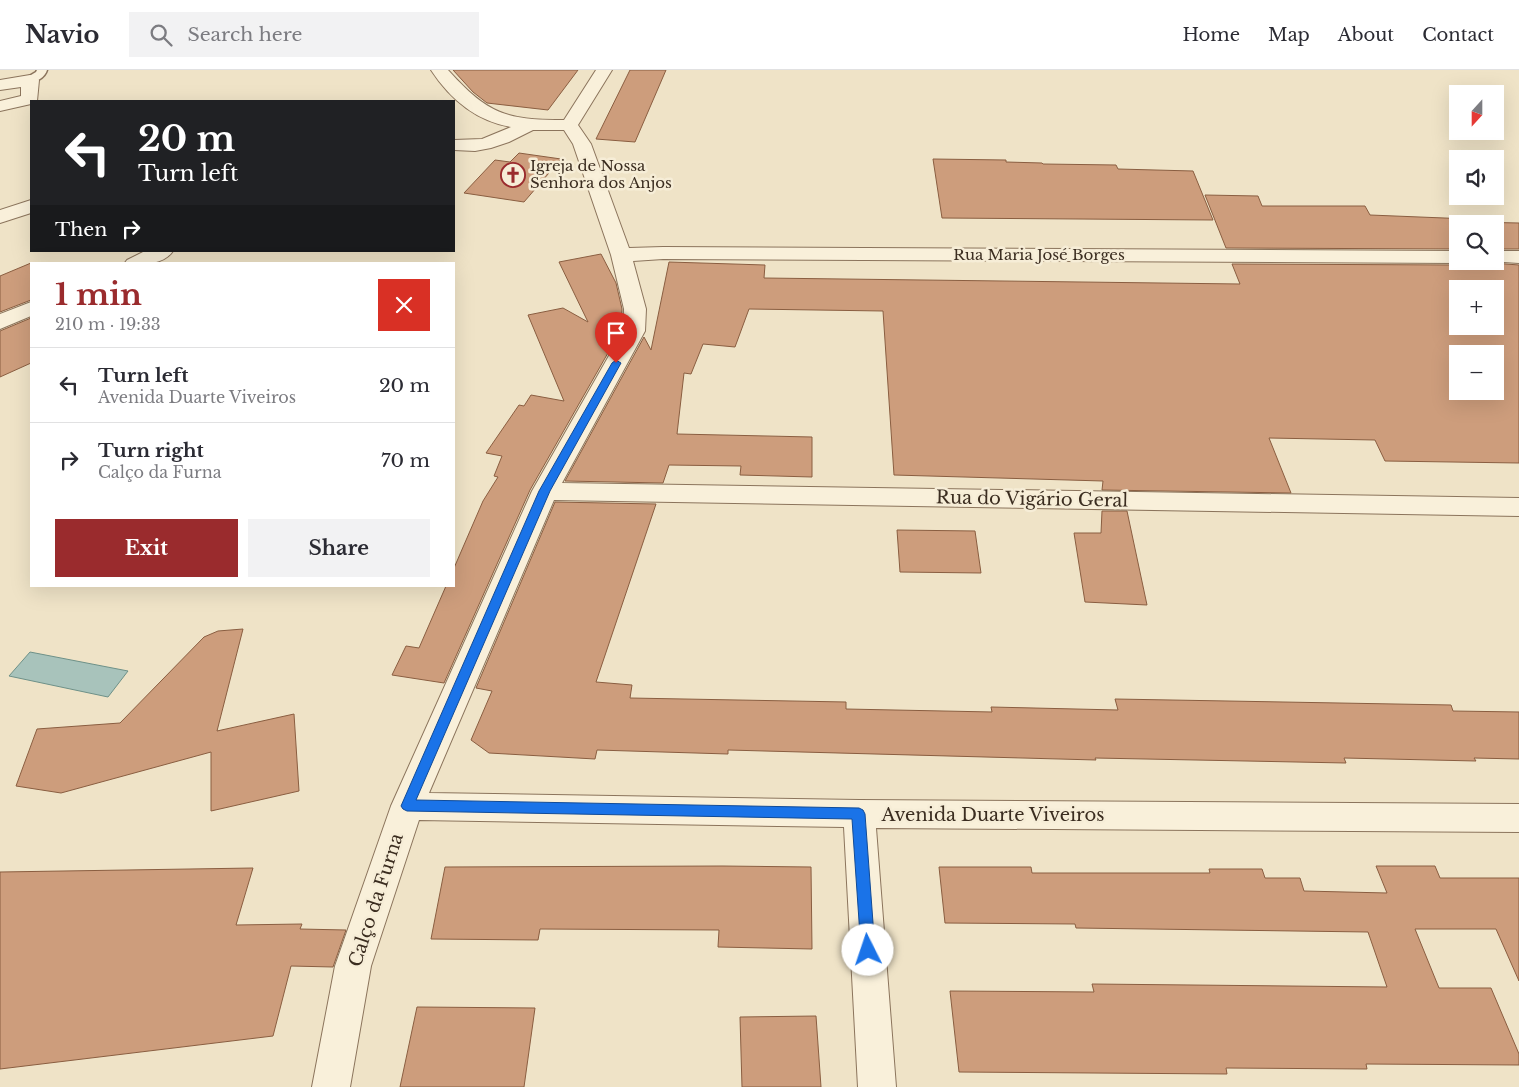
<!DOCTYPE html>
<meta charset="utf-8">
<style>
body{margin:0;font-family:"Libre Baskerville",serif;background:#f2f2f3;color:#2b2b33;height:100vh;display:flex;flex-direction:column;font-size:19px;white-space:nowrap}
*{box-sizing:border-box;margin:0}
p{font-size:16px;color:#7c7c81}
.icon{flex:none;width:28px;height:28px;fill:none;stroke:currentColor;stroke-width:2;stroke-linecap:round;stroke-linejoin:round}
.map{position:relative;flex:1;overflow:hidden}
.details{position:absolute;left:30px;top:192px;width:425px;height:325px;display:flex;flex-direction:column;background:#fff;border-radius:0px;box-shadow:0 5px 20px #0002}
.details>*{flex:none}
.top-card{position:absolute;left:30px;top:30px;width:425px;height:152px;border-radius:0px;box-shadow:0 5px 20px #0002;background:#202124;color:#fff;overflow:hidden}
.needle{width:32px;rotate:201deg}
.fabs{position:absolute;left:1449px;top:15px;display:grid;gap:10px}
.fabs a{display:grid;place-items:center;width:55px;height:55px;border-radius:0px;background:#fff;box-shadow:0 5px 20px #0002;font-size:25px}
.pin{position:absolute;display:grid;place-items:center;width:42px;height:42px;color:#fff;margin:-51px -21px;border-radius:50% 50% 50% 0;rotate:-45deg;box-shadow:0 0 5px #0007}
.pin .icon{rotate:45deg}
.me{position:absolute;width:55px;margin:-28px;rotate:356deg;stroke-linejoin:round;filter:drop-shadow(0 0 4px #0008)}
.turn{display:flex;align-items:center;gap:18px;height:105px;padding:0 25px;font-size:22px}
.turn .icon{width:65px;height:65px;stroke-width:2.5}
.turn b{display:block;font-size:35px;line-height:42px}
.then{display:flex;align-items:center;height:48px;padding:0 25px;background:#0003;gap:10px;font-size:19px}
.round{display:grid;place-items:center;flex:none;width:52px;height:52px;border-radius:0px;background:#f2f2f3}
.summary{display:flex;align-items:center;justify-content:space-between;height:85px;padding:0 25px}
h1{font-size:30px;font-weight:800;line-height:38px;color:#9a2b2d}
.button{display:flex;gap:10px;margin-top:auto;padding:10px 25px}
.button a{flex:1;height:58px;border-radius:0px;background:#9a2b2d;color:#fff;font-size:20px;font-weight:800;line-height:58px;text-align:center}
.button a+a{background:#f2f2f3;color:#2b2b33}
ul{padding:0;list-style:none}
li{display:flex;align-items:center;gap:15px;height:75px;padding:0 25px;border-top:1px solid #e1e1e2}
li div{flex:1}
li b{display:block;font-size:19px}
li em{font-style:normal}
header{display:flex;align-items:center;gap:30px;box-sizing:border-box;height:70px;padding:0 25px;background:#fff;border-bottom:1px solid #e1e1e2}
header strong{font-size:24px}
nav{display:flex;gap:28px;margin-inline-start:auto;font-size:18px}
.search{width:350px;height:45px;background:#f2f2f3;display:flex;align-items:center;gap:12px;box-sizing:border-box;padding:0 18px;border-radius:0px;color:#7c7c81;font-size:19px}
.map>svg:first-child{display:block}
.water{fill:#a8c3bb;stroke:#6e9188}
.building{fill:#cd9d7c;stroke:#8a5e41;fill-rule:evenodd}
.lines{fill:none;stroke-linecap:round;stroke-linejoin:round}
.lane-casing{stroke:#8b745c;stroke-width:3}
.street-casing{stroke:#8b745c;stroke-width:2}
.lane{fill:#f9f0da;fill-rule:evenodd}
.street{fill:#f9f0da;fill-rule:evenodd}
.route{fill:#1a73e8;stroke:#114b97}
.labels{text-anchor:middle;stroke-width:5;stroke-linejoin:round;paint-order:stroke}
.far-poi-label{font-size:15px;fill:#3b2d20;stroke:#f6edd7;text-anchor:start}
.far-street-label{font-size:15px;fill:#3b2d20;stroke:#f6edd7}
.street-label{font-size:18px;fill:#3b2d20;stroke:#f6edd7}
</style>
<header>
<strong>Navio</strong>
<div class="search"><svg class="icon" aria-label="search" viewBox="0 0 24 24"><circle cx="10" cy="10" r="6"/><path d="M15 15l6 6"/></svg>Search here</div>
<nav><a>Home</a><a>Map</a><a>About</a><a>Contact</a></nav>
</header>
<div class="map">
<svg width="1519" height="1017" viewBox="0 0 1519 1017">
<rect width="100%" height="100%" fill="#efe3c7"/>
<!-- water -->
<path class="water" d="M30,582L128,601L108,627L9,606Z"/>
<!-- building -->
<g class="building">
<path d="M453,0H578L548,40L487,33L473,22Z"/>
<path d="M630,0H666L635,72L596,69Z"/>
<path d="M519,83L561,89L524,132L464,123L495,90L510,92Z"/>
<path d="M933,89L1006,90V92L1042,93L1043,94L1116,95L1118,99L1193,101L1213,150L942,148Z"/>
<path d="M1205,125L1258,126L1262,136H1365L1370,145L1469,149L1471,152L1519,153V179H1495V154H1458V179L1226,178Z"/>
<path d="M601,184L616,213L622,239L621,260L530,420L444,613L392,605L406,576L419,578L446,516H454V498L483,431L498,407L494,406L502,386L486,383L519,335L524,336L531,325L564,331L528,245L563,238L588,252L559,192Z"/>
<path d="M1467,191L1519,195V393L1385,391L1375,370L1269,368L1291,423L1102,420L1103,411L894,405L883,241L749,239L735,277L703,274L691,304L684,303L677,364L812,367V407L740,405L741,396L669,395L663,413L565,411L644,267L651,280L669,192L765,195L764,208L1240,214L1232,194L1458,195ZM1458,219H1495V256H1458ZM1458,284H1495V321H1458Z"/>
<path d="M31,193V230L0,242V206Z"/>
<path d="M31,248V293L0,307V261Z"/>
<path d="M555,432L656,434L596,612L632,615L630,628L846,632V639L992,642L991,637L1118,640L1115,629L1451,635L1453,641L1519,642V689L1474,688L1476,691L1344,688L1346,693L1095,688L1096,690L728,680V684L597,680L595,689L489,683L471,670L492,621L476,618Z"/>
<path d="M1102,441H1127L1147,535L1085,532L1074,463H1101Z"/>
<path d="M897,460L975,461L981,503L900,502Z"/>
<path d="M243,559L217,661L294,644L299,721L211,741V682L61,723L16,716L37,659L120,653L204,567L218,561Z"/>
<path d="M722,796L811,797L812,879L718,877L719,860L540,859L538,870L431,869L445,797Z"/>
<path d="M1376,796H1435L1440,808H1519V911L1496,859H1415L1439,918H1491L1519,984V995L1366,994L1367,999L1226,998L1227,1004L959,1002L950,921L1094,922L1092,914L1387,917L1368,862L1076,858L1075,854L945,853L939,797H1031L1032,803H1210L1209,799H1262L1265,808H1300L1304,821L1387,823Z"/>
<path d="M253,798L236,855L302,854L300,859L346,860L333,897L291,896L273,966L0,999V802Z"/>
<path d="M417,937L535,938L524,1017H400Z"/>
<path d="M816,946L821,1017H742L740,947Z"/>
</g>
<g class="lines">
<defs>
<path id="lane" d="M37,0H47C45,8 34,14 26,12V8L36,2Z"/>
<g id="street">
<path d="M431,0H448C488,44 505,50 564,50L596,0H612L578,55L591,74L629,178L663,177L1458,181V191H1465L1458,193L663,189L633,191L646,239L645,261L562,413L1519,428V446L554,430L429,723L859,730L1519,734V762L876,758L896,1017H858L844,757L419,750L371,896L350,1017H312L335,896L391,736L532,421L623,261L624,239L611,185L573,74L564,60H533L509,72L491,78L475,81L454,80V70L482,69L511,57C476,51 450,29 431,0Z"/>
<path d="M30,5L36,6L39,10L37,31H31V34L0,41V31L21,26V17L0,20V10Z"/>
<path d="M31,130V143L0,153V140Z"/>
<path d="M145,181H173C163,196 140,194 124,194L127,190Z"/>
<path d="M1495,181H1519V193L1488,191H1495Z"/>
<path d="M31,232V246L0,259V244Z"/>
</g>
</defs>
<!-- lane casing -->
<use href="#lane" class="lane-casing"/>
<!-- street casing -->
<use href="#street" class="street-casing"/>
<!-- lane -->
<use href="#lane" class="lane"/>
<!-- street -->
<use href="#street" class="street"/>
</g>
<!-- route -->
<path class="route" d="M616,290L621,293L550,421L416,730L859,738L863,740L865,744L875,880L873,885L868,887L863,885L861,880L852,749L407,741L403,739L401,736L539,421L612,293Z"/>
<!-- icons -->
<defs>
<symbol id="church-ring" viewBox="-11 -11 22 22"><circle r="9.5" fill="#f6edd7" stroke="#9a2b2d" stroke-width="1.5"/><path d="M-1.2-6h2.4v3.5h3.3v2.4h-3.3V6h-2.4V-.1h-3.3v-2.4h3.3Z" fill="#9a2b2d"/></symbol>
</defs>
<g fill-rule="evenodd">
<use href="#church-ring" x="499" y="91" width="28" height="28"/>
</g>
<g class="labels">
<!-- far-poi labels -->
<g class="far-poi-label">
<text x="530" y="101">Igreja de Nossa<tspan x="530" dy="17">Senhora dos Anjos</tspan></text>
</g>
<!-- far-street labels -->
<g class="far-street-label">
<text x="1039" y="190">Rua Maria José Borges</text>
</g>
<!-- street labels -->
<g class="street-label">
<text transform="translate(1032 429) rotate(1)" y="6">Rua do Vigário Geral</text>
<text x="993" y="751">Avenida Duarte Viveiros</text>
<text transform="translate(376 830) rotate(-72)" y="6">Calço da Furna</text>
</g>
</g>
</svg>
<div class="fabs">
<a><svg class="needle" viewBox="-14 -14 28 28"><path d="M0-13l5 13h-10z" fill="#e53935"/><path d="M0 13l5-13h-10z" fill="#7c7c81"/></svg></a>
<a><svg class="icon" aria-label="sound" viewBox="0 0 24 24"><path d="M4 9h4l5-4v14l-5-4H4zM17 9q2 3 0 6"/></svg></a>
<a><svg class="icon" aria-label="search" viewBox="0 0 24 24"><circle cx="10" cy="10" r="6"/><path d="M15 15l6 6"/></svg></a>
<a>+</a>
<a>−</a>
</div>
<div class="pin" style="left:616px;top:293px;background:#d93025"><svg class="icon" aria-label="arrive" viewBox="0 0 24 24"><path d="M6 21V4h12l-3 4 3 4H6"/></svg></div>
<svg class="me" style="left:868px;top:880px" viewBox="-20 -20 40 40"><circle r="19" fill="#fff"/><path d="M0-13L10 11 0 6-10 11z" fill="#1a73e8"/></svg>
<div class="top-card">
<div class="turn"><svg class="icon" aria-label="left" viewBox="0 0 24 24"><path d="M17 20v-9H6M10 6l-5 5 5 5"/></svg><div><b>20 m</b>Turn left</div></div>
<div class="then">Then<svg class="icon" aria-label="right" viewBox="0 0 24 24"><path d="M7 20v-9h11M14 6l5 5-5 5"/></svg></div>
</div>
<section class="details">
<div class="summary"><div><h1>1 min</h1><p>210 m · 19:33</p></div><a class="round" style="background:#d93025;color:#fff"><svg class="icon" aria-label="close" viewBox="0 0 24 24"><path d="M6 6l12 12M18 6L6 18"/></svg></a></div>
<ul>
<li><svg class="icon" aria-label="left" viewBox="0 0 24 24"><path d="M17 20v-9H6M10 6l-5 5 5 5"/></svg><div><b>Turn left</b><p>Avenida Duarte Viveiros</p></div><em>20 m</em></li>
<li><svg class="icon" aria-label="right" viewBox="0 0 24 24"><path d="M7 20v-9h11M14 6l5 5-5 5"/></svg><div><b>Turn right</b><p>Calço da Furna</p></div><em>70 m</em></li>
</ul>
<div class="button"><a>Exit</a><a>Share</a></div>
</section>
</div>
